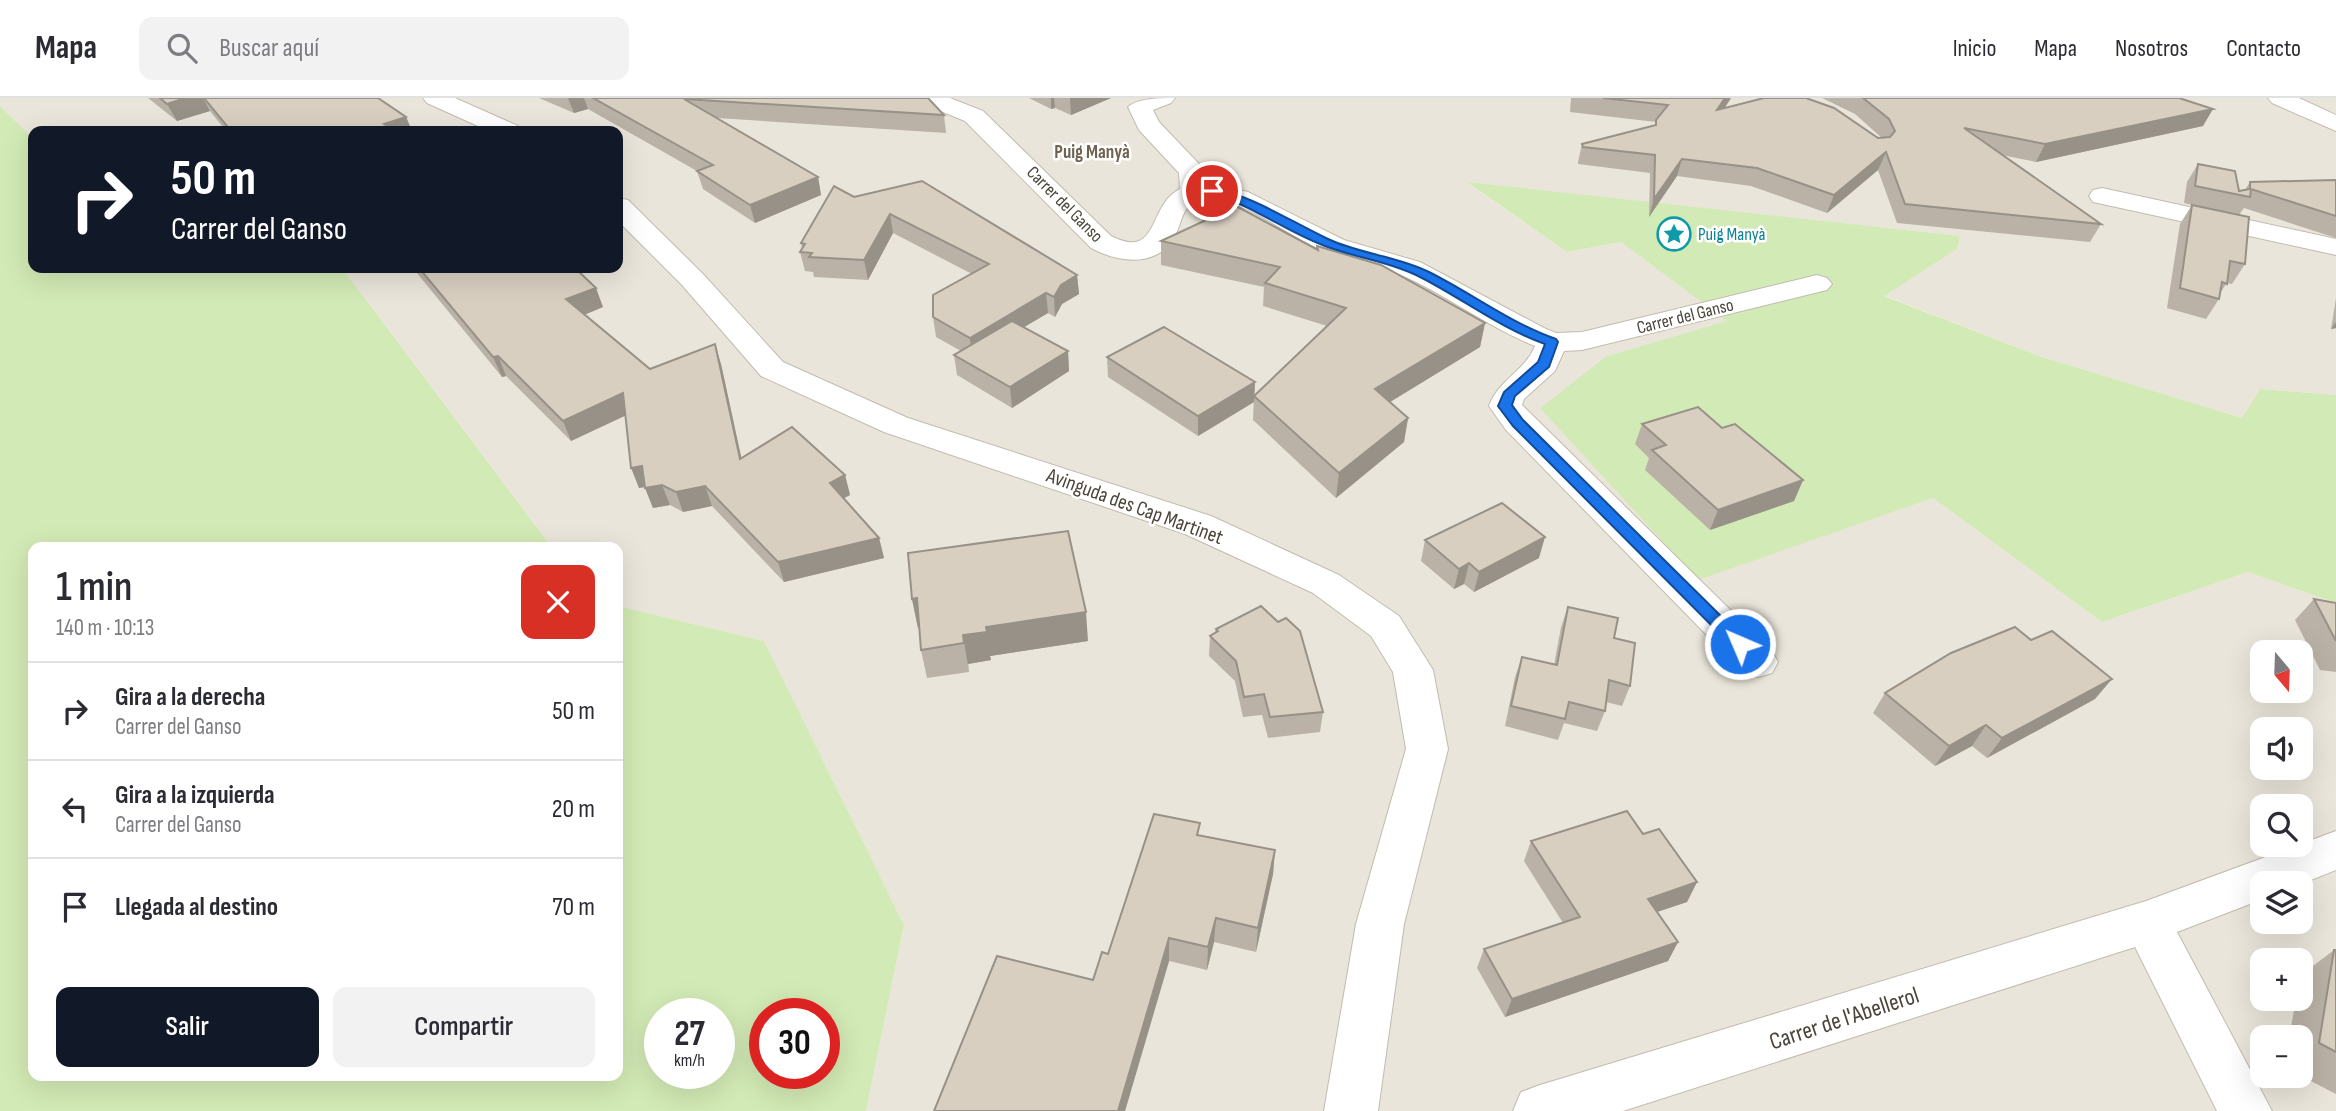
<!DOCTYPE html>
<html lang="es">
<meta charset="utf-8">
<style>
body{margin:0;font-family:"Sofia Sans Condensed",sans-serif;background:#f2f2f3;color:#2b2b33;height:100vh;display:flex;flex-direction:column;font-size:26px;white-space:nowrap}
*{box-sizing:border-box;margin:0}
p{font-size:23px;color:#7c7c81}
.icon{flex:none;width:38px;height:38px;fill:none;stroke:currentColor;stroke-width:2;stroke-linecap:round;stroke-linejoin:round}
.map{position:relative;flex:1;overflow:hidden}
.drawer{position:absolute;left:28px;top:444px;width:595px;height:539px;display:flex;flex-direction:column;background:#fff;border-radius:14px;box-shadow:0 7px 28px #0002}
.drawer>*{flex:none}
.banner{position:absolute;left:28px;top:28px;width:595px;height:147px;border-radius:14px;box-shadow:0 7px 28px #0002;background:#111827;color:#fff;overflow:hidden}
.needle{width:46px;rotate:161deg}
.fabs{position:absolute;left:2250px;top:542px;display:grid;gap:14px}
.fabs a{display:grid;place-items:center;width:63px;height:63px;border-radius:14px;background:#fff;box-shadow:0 7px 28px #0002;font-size:35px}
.speed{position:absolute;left:644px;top:900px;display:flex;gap:14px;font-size:35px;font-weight:700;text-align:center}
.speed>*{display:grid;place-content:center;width:91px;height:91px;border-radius:50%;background:#fff;box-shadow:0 7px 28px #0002;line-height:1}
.speed small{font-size:18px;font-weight:400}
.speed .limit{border:10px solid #d22;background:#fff;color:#111}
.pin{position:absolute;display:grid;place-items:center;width:60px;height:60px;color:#fff;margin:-30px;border:4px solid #fff;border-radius:50%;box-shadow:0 2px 7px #0007}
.me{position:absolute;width:77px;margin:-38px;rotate:315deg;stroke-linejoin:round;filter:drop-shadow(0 0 5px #0008)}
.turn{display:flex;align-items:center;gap:24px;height:147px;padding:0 28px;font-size:32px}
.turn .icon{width:91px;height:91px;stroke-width:2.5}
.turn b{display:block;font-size:49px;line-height:60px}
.round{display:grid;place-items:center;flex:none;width:74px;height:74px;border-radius:14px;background:#f2f2f3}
.summary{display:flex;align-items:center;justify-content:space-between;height:119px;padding:0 28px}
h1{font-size:42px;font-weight:600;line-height:52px}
.button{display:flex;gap:14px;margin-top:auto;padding:14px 28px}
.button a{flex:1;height:80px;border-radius:14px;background:#111827;color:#fff;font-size:28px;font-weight:600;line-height:80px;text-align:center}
.button a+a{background:#f2f2f3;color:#2b2b33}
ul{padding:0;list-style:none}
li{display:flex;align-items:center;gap:21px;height:98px;padding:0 28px;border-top:2px solid #e1e1e2}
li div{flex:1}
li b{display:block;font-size:26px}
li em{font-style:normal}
header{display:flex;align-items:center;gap:42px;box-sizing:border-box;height:98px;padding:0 35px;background:#fff;border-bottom:2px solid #e1e1e2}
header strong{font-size:33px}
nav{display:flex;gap:38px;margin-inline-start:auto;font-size:24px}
.search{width:490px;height:63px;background:#f2f2f3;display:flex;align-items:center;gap:18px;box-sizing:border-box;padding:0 24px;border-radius:14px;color:#7c7c81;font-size:26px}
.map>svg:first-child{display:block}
.residential{fill:#eae5da;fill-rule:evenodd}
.green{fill:#d2eab5;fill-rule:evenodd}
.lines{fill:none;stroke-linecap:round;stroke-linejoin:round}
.minor-casing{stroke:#c2bbae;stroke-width:2}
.minor{fill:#fff;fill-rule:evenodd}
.wall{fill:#bab2a6}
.shaded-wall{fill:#979187}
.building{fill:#d8cfc1;stroke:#979187;stroke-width:2}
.route{fill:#1a73e8;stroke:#114b97;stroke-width:2}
.labels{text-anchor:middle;stroke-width:5;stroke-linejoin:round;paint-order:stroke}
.far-street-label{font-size:18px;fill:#4b4439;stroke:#fff}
.far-culture-label{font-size:18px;fill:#0d838f;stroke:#fff;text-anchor:start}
.far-neighbourhood-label{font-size:19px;font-weight:bold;fill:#6e6250;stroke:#fff}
.street-label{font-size:21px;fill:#4b4439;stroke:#fff}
.near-street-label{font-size:24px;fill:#4b4439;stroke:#fff}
</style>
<header>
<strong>Mapa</strong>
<div class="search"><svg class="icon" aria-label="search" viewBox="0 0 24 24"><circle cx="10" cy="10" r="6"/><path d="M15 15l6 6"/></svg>Buscar aquí</div>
<nav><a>Inicio</a><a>Mapa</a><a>Nosotros</a><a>Contacto</a></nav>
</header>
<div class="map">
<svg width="2336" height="1013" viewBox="0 0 2336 1013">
<rect width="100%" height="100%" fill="#f6f3ec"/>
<!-- residential -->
<path class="residential" d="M0,0H2336V297L2260,291L2242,320L2042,259L1883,197L1957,151L1960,138L1468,85L1567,154L1621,144L1728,223L1607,258L1698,481L1933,400L2102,524L2248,474L2336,505V1013H866L904,827L764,543L618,508V450H552L342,170H618V33H33V40L0,8ZM2263,555H2301V593H2263ZM2263,632H2301V670H2263ZM2263,709H2301V747H2263ZM2263,786H2301V824H2263ZM2263,863H2301V901H2263ZM2263,940H2301V978H2263Z"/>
<!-- green -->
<g class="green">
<path d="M0,8L33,40V170H342L552,450H33V978H618V508L764,543L904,827L866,1013H0ZM660,915H719V975H660ZM765,915H824V975H765Z"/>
<path d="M1467,84L1960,138L1957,151L1884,198L2042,259L2242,320L2260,291L2336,297V505L2248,474L2102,524L1933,400L1698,482L1540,310L1607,258L1727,223L1621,144L1567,154Z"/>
</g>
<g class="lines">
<defs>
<g id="minor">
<path d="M423,0H455L518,28L521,33H489L427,5Z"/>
<path d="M917,0H950L983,13L1111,138C1160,163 1147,107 1180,91L1179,75L1139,32L1128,9C1138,0 1160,0 1175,0L1171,5L1153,12L1159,24L1201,68L1205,74L1206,85L1248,94L1344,142L1420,164L1544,230L1556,235L1582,234L1817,177L1827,180L1832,186L1827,192L1582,252L1564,253L1555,273L1524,301L1522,307L1772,553L1778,564L1772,575L1758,579L1744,575L1506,332L1489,308C1498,282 1525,273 1535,248C1487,229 1446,196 1399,176C1371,164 1340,162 1313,148C1282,133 1248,105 1212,101C1204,100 1194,102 1188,109C1181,117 1180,129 1175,138C1158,170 1119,165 1091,150L965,23L921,5Z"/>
<path d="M2268,0H2299L2336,17V33L2272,5Z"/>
<path d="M2102,90L2336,141V157L2093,104L2089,98L2093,92Z"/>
<path d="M618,100L628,102L702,175L783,264L908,320L1211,418L1339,477L1399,518L1433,572L1448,651L1404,826L1378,1013H1324L1356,826L1406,651L1393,574L1371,538L1313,495L1185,436L884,334L761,278L682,187L618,123Z"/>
<path d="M2336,733V772L2301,786H2263V801L2177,834L2272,1013H2217L2135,849L1623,1013H1513L1521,994L1540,987L2146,803Z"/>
</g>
</defs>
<!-- minor casing -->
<use href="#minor" class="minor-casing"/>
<!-- minor -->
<use href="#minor" class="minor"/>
</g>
<!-- wall -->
<g class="wall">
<path d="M148,0H378L406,19L412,33H226L210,13L177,23Z"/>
<path d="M539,0H928L944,17L946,35L717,20L818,79L821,97L755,125L703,91L697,73L588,11L574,15Z"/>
<path d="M1029,0H1111L1071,17L1055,10L1051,11Z"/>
<path d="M1571,0H1731L1725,10L1878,40H1882L1855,16L1822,0H2179L2203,28L2036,64L2002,57L2101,126L2090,144L1897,125L1878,72L1827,115L1751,88L1677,78L1649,119L1650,75L1578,66V64L1582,46L1655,28L1656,24L1570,14Z"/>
<path d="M2198,66L2239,93L2245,92L2250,84L2336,82V140L2244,110L2239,117L2245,166L2232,186L2227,185L2220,195L2219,201L2206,221L2167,210L2180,126L2192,107L2184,105L2187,84Z"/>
<path d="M854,99L1077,177L1079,196L1062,206L1055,219L1048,215L1024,229L1068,253L1069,273L1012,310L957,277L954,257L961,253L936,239L933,219L972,176L893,135L868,182L814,179L813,174L805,173L800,154L802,151L801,145Z"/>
<path d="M1161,143L1317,151V148L1485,225L1480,249L1390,304L1408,320L1404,344L1336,400L1253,322L1254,298L1327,228L1263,208L1264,189L1161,167Z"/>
<path d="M414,170H575L603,209L584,217L650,271L721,266L741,360L845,377L850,397L844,400L879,440L884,460L784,484L712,408L683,414L670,407L653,410L645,389L639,390L626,317L571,343L506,278L502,279L416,174Z"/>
<path d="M2336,200V230L2331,231Z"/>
<path d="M1107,259L1255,284L1254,304L1198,338L1108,279Z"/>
<path d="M1642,326L1722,330L1803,382L1794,403L1710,432L1645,372L1649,360L1635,346Z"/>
<path d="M1425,442L1539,460L1474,494L1464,486L1454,491L1421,463Z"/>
<path d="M912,501L1088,543L990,558L991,562L968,566L969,574L927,580L921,552L919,529L918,530Z"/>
<path d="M2314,501L2336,505V574L2320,572L2295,522Z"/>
<path d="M1568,509L1614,540L1630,588L1622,608L1606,604L1605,613L1597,633L1564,625L1558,642L1505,628L1515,579L1522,559L1554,567L1561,529Z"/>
<path d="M1216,531L1323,614L1320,634L1268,640L1262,617L1243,619L1235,583L1209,558L1210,538L1215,534Z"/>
<path d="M1885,595L2095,601L1987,660L1972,648L1935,668L1873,615Z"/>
<path d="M1643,736L1697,784L1687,804L1657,814L1678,844L1668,863L1505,919L1477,870L1484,851L1563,825L1524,763L1531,743Z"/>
<path d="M1200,737L1275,752L1273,776L1256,854L1214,844L1207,872L1169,863L1125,1013H934L1093,882Z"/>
<path d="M2334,852H2336V996L2301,978V940H2289L2296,901H2301V877Z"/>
</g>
<!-- shaded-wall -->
<g class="shaded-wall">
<path d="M185,0H203L210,13L177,23L167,6Z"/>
<path d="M568,0H584L588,11L574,15Z"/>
<path d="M1051,0H1054L1055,10L1051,11Z"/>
<path d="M1070,0H1111L1071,17Z"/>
<path d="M1725,0H1731L1711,29L1717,12Z"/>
<path d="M2213,11L2203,28L2036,64L2045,46Z"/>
<path d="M406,19L412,33H388L384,26Z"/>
<path d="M1886,54L1878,72L1827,115L1834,97Z"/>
<path d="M1682,61L1677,78L1649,119L1654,101Z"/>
<path d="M818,79L821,97L755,125L750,107Z"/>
<path d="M890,116L893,135L868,182L864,162Z"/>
<path d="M1077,177L1079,196L1062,206L1055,219L1054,199L1061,187Z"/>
<path d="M596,190L603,209L574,221L566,201Z"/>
<path d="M1046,195L1048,215L972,260L970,240Z"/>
<path d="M2336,224V230L2331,231Z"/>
<path d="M1485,225L1480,249L1372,315L1375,291Z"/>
<path d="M715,246L721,266L746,381L740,361Z"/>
<path d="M1068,253L1069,273L1012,310L1010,289Z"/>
<path d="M498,258L506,278L502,279L493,259Z"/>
<path d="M1255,284L1254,304L1198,338V318Z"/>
<path d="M623,295L631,315L571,343L563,323Z"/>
<path d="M1408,320L1404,344L1336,400L1339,375Z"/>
<path d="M642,368L650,388L639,390L631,370Z"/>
<path d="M845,377L850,397L835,405L830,385Z"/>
<path d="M1803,382L1794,403L1710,432L1718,412Z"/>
<path d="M662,387L670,407L653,410L645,390Z"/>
<path d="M705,388L712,408L683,414L676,394Z"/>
<path d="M1545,439L1539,460L1474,494L1479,474Z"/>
<path d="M879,440L884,460L784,484L778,464Z"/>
<path d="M1469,465L1464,486L1454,491L1459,471Z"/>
<path d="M917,500L922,529L918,530L912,501Z"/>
<path d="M1086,514L1088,543L990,558L991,562L968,566L969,574L963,537L986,529Z"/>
<path d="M2112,581L2095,601L1987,660L2002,640Z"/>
<path d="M1986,627L1972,648L1935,668L1949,648Z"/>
<path d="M1275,752L1273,776L1256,854L1258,830Z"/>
<path d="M1697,784L1687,804L1639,820L1648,801Z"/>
<path d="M1216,820L1214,844L1207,872L1208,849Z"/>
<path d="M1169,840V863L1125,1013H1118Z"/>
<path d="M1678,844L1668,863L1505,919L1512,901Z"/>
</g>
<!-- building -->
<g class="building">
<path d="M160,0H185L167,6Z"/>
<path d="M204,0H378L406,19L384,26L396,33H231Z"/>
<path d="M593,0H928L944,17L684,1L818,79L750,107L697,73L713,67Z"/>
<path d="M1603,0H1725L1717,12L1764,0H1806L1834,10L1878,40L1890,39L1895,33L1889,21L1863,0H2179L2213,11L2045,46L1964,30L2101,126L1905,106L1886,54L1834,97L1757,70L1682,61L1654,101L1655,57L1583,49L1582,46L1656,27V22L1668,7Z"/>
<path d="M2198,66L2235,73L2239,93L2250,91V84L2336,82V118L2251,91L2250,99L2195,88Z"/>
<path d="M922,83L1077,177L1061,187L1054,199L1046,195L970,240L933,219V197L989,166L890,116L864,162L809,159L812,155L800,154L805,146L801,145L834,88L854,99Z"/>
<path d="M2192,107L2249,119L2245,166L2230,163L2227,186L2222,184L2219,201L2180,190Z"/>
<path d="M1236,108L1318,152L1317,148L1381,167L1485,225L1375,291L1408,320L1339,375L1254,298L1346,210L1265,185L1280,169L1161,143Z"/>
<path d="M419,170H575L596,190L566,201L650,271L715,246L740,361L792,329L845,377L830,385L879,440L778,464L705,388L676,394L662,387L645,390L642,368L631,370L623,295L563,323L498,258L493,259Z"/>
<path d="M1012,223L1068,253L1010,289L954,257Z"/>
<path d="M1164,229L1255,284L1198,318L1107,259Z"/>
<path d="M1698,309L1722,330L1735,326L1803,382L1718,412L1652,352L1666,347L1642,326Z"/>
<path d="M1502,405L1545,439L1479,474L1469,465L1459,471L1425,442Z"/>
<path d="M1068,433L1086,514L986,529L987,534L963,537L964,545L921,552L917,500L912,501L908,455Z"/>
<path d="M2314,501L2336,505V543Z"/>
<path d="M1261,508L1278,524L1286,520L1300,533L1323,614L1270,619L1264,596L1244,599L1236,563L1210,538L1218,533L1216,531Z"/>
<path d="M1568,509L1618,520L1614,540L1635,545L1630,588L1609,582L1605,613L1569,604L1565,621L1511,608L1522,559L1557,567Z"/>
<path d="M2015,529L2031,542L2052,533L2112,581L2002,640L1986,627L1949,648L1885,595L1951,555Z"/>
<path d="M1627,713L1643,736L1659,731L1697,784L1648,801L1678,844L1512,901L1484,851L1580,819L1531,743Z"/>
<path d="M1154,716L1200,725L1197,737L1275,752L1258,830L1216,820L1208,849L1169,840L1118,1013H934L997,858L1093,882L1102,854L1108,856Z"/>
<path d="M2334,852H2336V954L2319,945Z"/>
</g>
<!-- route -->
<path class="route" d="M1212,89C1254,99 1290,123 1328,141C1360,156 1397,158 1429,174C1473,196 1510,225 1556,241L1558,244L1549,269L1515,298L1512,307L1523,322L1745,542L1748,546L1745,550H1734L1513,328L1498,308L1504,294L1538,264L1545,246C1500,230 1463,201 1422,180C1391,164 1357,160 1325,148C1284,133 1250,105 1208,95L1206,93Z"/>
<!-- icons -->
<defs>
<symbol id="sight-ring" viewBox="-11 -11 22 22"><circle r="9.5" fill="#fff" stroke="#0f9aa8" stroke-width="1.5"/><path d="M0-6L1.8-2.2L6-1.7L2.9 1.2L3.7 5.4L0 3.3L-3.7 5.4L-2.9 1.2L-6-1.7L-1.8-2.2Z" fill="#0f9aa8"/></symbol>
</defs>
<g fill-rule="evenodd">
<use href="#sight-ring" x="1655" y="117" width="38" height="38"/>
</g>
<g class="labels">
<!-- far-street labels -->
<g class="far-street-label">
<text transform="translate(1065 106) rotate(45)" y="6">Carrer del Ganso</text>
<text transform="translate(1685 218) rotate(-14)" y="6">Carrer del Ganso</text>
</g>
<!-- far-culture labels -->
<g class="far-culture-label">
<text x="1698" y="142">Puig Manyà</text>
</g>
<!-- far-neighbourhood labels -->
<g class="far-neighbourhood-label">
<text x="1092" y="60">Puig Manyà</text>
</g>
<!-- street labels -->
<g class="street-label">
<text transform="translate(1135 408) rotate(20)" y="7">Avinguda des Cap Martinet</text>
</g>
<!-- near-street labels -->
<g class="near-street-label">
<text transform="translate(1844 920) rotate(-18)" y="8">Carrer de l'Abellerol</text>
</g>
</g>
</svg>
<div class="fabs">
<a><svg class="needle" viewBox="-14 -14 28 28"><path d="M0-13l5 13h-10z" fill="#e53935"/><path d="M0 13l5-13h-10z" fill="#7c7c81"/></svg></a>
<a><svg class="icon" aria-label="sound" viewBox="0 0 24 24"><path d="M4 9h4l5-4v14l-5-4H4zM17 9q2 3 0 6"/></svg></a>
<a><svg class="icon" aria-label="search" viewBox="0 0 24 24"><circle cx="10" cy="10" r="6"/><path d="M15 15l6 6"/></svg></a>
<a><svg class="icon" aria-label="layers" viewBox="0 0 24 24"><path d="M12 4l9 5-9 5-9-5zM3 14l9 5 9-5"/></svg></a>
<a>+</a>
<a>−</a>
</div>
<div class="speed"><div>27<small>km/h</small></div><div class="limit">30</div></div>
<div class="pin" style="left:1212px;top:93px;background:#d93025"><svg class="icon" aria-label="arrive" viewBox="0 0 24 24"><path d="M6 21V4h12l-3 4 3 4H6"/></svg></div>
<svg class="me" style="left:1740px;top:546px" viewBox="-20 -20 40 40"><circle r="17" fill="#1a73e8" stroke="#fff" stroke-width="3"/><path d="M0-11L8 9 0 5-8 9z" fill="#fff"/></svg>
<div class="banner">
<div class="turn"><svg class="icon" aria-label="right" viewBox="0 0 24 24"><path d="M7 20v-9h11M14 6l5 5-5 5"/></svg><div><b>50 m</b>Carrer del Ganso</div></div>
</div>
<section class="drawer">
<div class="summary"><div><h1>1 min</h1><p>140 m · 10:13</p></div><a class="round" style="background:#d93025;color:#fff"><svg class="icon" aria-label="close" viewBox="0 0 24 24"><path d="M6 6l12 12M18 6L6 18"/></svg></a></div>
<ul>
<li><svg class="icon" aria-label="right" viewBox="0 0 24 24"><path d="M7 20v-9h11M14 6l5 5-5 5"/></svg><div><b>Gira a la derecha</b><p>Carrer del Ganso</p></div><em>50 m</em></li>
<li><svg class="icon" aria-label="left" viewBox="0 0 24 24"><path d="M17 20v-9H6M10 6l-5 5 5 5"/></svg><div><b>Gira a la izquierda</b><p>Carrer del Ganso</p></div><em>20 m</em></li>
<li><svg class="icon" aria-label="arrive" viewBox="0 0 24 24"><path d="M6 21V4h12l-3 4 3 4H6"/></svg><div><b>Llegada al destino</b></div><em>70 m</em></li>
</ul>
<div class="button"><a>Salir</a><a>Compartir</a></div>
</section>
</div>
